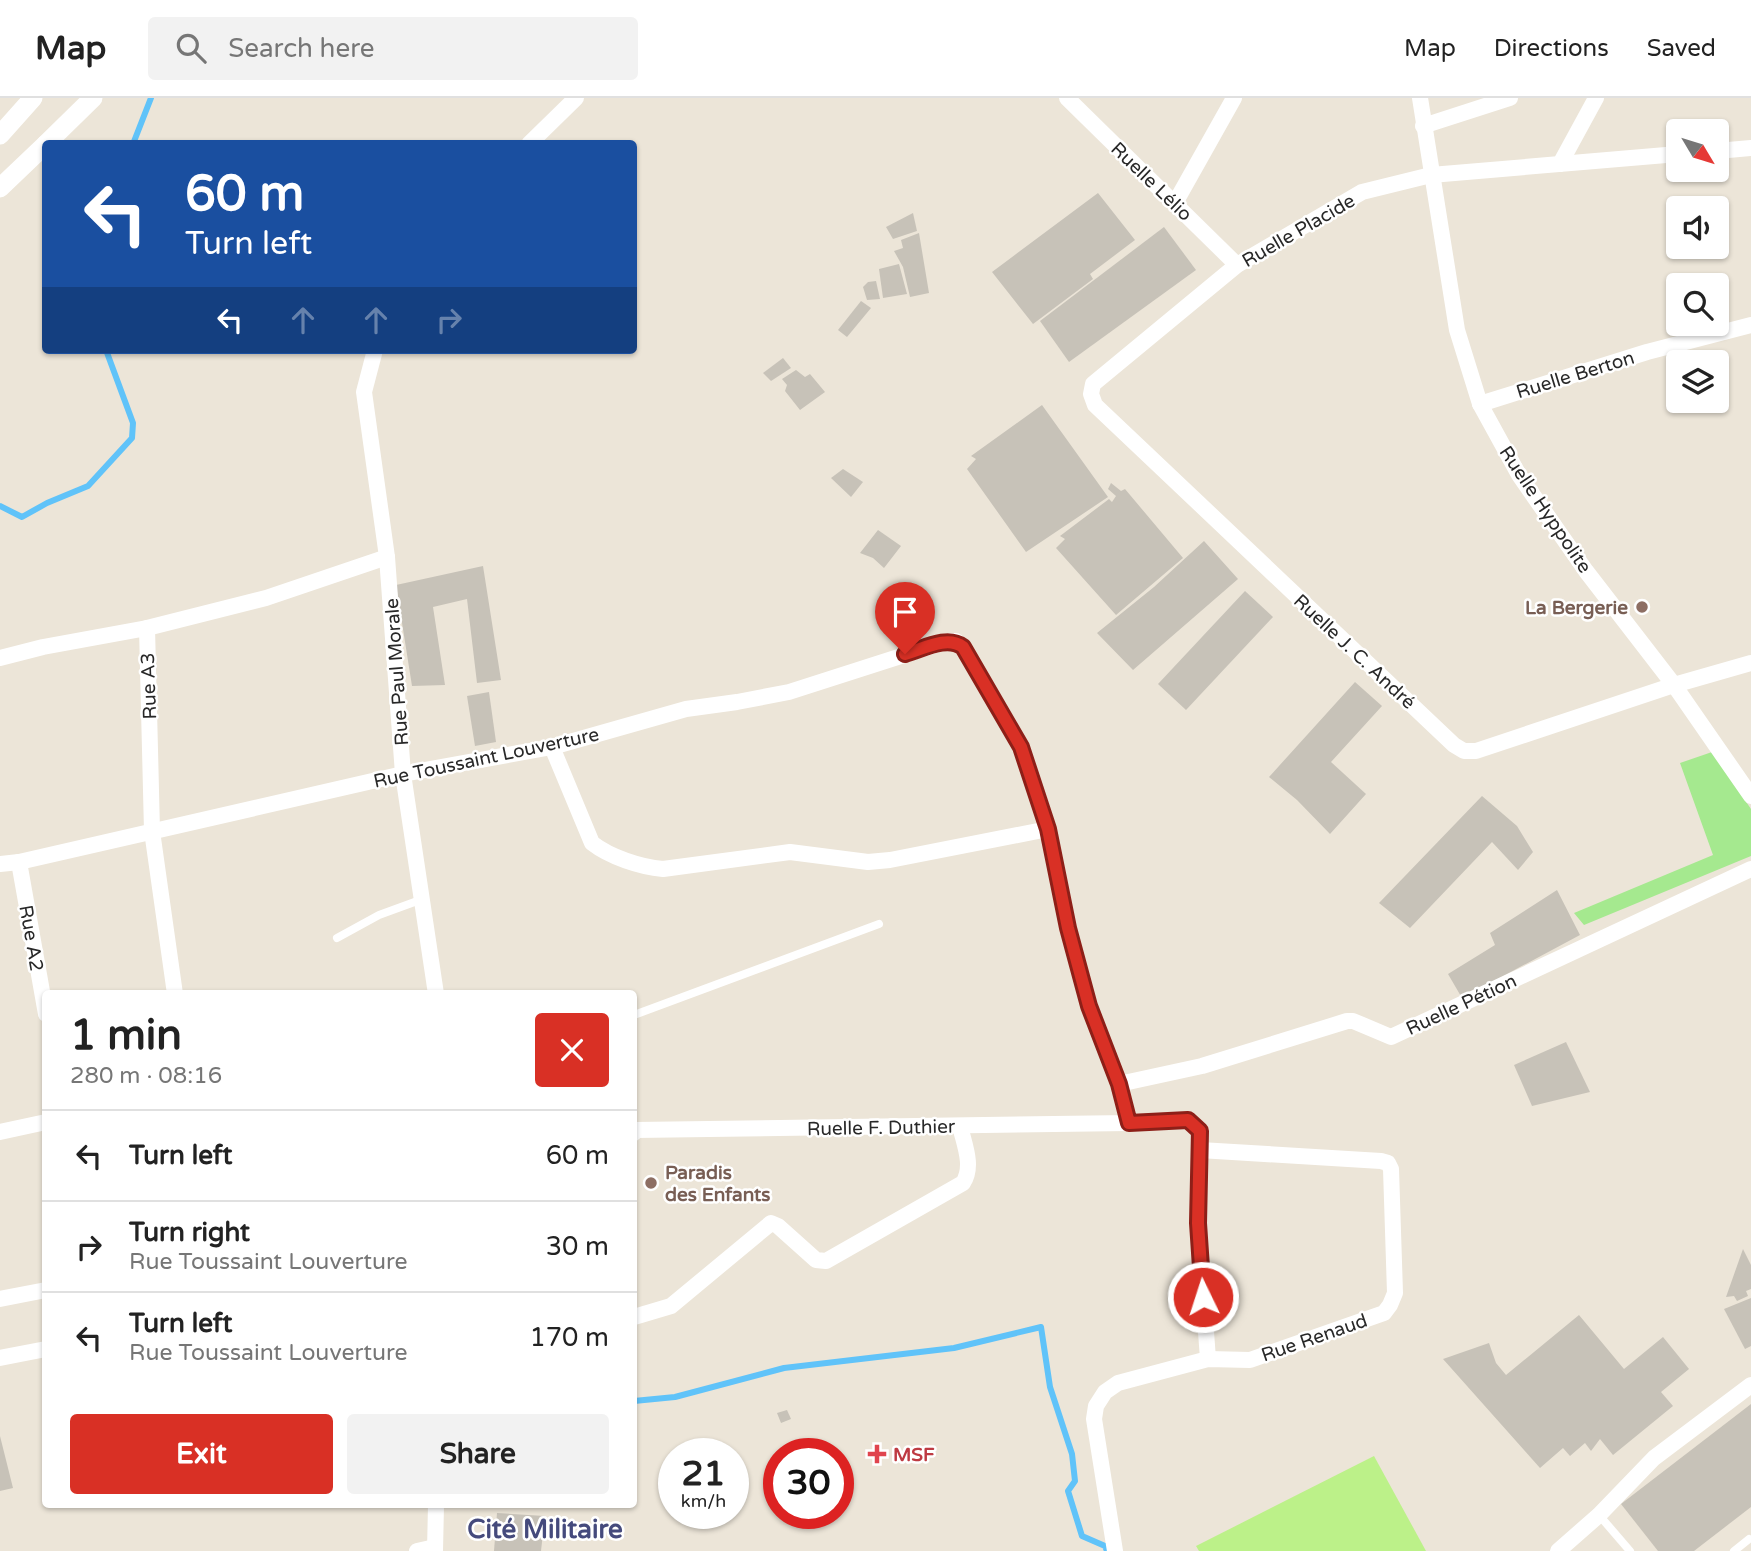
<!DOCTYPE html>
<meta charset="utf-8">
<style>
body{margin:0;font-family:"Varela Round",sans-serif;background:#f2f2f2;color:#222;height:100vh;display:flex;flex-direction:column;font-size:26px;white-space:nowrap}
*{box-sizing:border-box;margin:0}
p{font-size:23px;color:#767676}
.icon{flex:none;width:38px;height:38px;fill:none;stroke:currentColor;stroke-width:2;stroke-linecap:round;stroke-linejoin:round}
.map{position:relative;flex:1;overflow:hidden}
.details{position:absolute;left:42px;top:892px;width:595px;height:518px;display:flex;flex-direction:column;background:#fff;border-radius:7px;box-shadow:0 2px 5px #0004}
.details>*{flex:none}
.banner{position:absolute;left:42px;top:42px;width:595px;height:214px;border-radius:7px;box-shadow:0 2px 5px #0004;background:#1a4fa0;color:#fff;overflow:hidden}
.needle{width:46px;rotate:128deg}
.buttons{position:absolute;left:1666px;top:21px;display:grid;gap:14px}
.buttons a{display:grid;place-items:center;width:63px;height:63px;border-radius:7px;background:#fff;box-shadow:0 2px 5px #0004;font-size:35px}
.speed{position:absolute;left:658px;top:1340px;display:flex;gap:14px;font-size:35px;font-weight:700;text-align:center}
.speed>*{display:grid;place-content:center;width:91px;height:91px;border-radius:50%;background:#fff;box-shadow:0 2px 5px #0004;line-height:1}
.speed small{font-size:18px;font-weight:400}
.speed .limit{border:10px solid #d22;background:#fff;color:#111}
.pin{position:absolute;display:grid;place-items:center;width:60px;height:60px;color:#fff;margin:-72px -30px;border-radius:50% 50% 50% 0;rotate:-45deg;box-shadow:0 0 7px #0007}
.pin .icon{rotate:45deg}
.me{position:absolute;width:77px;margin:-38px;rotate:356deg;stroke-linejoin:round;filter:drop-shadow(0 0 5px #0008)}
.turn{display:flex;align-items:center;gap:24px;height:147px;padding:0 28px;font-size:32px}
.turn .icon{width:91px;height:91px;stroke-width:2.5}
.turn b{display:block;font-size:49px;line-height:60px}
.lanes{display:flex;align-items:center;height:66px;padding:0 28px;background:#0003;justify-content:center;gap:35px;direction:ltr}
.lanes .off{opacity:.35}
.round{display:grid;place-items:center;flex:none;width:74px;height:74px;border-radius:7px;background:#f2f2f2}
.headline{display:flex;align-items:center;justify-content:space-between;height:119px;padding:0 28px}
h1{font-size:42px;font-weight:700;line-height:52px}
.primary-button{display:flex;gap:14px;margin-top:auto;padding:14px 28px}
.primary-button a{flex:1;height:80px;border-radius:7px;background:#d93025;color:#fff;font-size:28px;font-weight:700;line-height:80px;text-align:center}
.primary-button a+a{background:#f2f2f2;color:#222}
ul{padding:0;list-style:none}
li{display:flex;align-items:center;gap:21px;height:91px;padding:0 28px;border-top:2px solid #e0e0e0}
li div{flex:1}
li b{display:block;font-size:26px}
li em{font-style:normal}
header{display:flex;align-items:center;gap:42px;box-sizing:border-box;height:98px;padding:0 35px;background:#fff;border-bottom:2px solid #e0e0e0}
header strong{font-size:33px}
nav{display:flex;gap:38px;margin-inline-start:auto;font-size:24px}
.search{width:490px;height:63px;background:#f2f2f2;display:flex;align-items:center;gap:18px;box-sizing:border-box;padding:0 24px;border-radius:7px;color:#767676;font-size:26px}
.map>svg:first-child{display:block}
.green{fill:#a5e98f}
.pitch{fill:#bcf189}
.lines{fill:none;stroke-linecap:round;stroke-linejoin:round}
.stream{stroke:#60c3f9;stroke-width:6}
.building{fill:#c7c2b8}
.service{stroke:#fff;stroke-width:8}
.minor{stroke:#fff;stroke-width:16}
.tertiary{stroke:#fff;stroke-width:19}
.route-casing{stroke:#8d1f18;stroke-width:18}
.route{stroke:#d93025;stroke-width:12}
.education-dot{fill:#8d6e63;stroke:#fff;stroke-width:2.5}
.health-dot{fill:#e0444e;stroke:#fff;stroke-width:2.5}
.labels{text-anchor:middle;stroke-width:5;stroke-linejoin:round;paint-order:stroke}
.street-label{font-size:19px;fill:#282828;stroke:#fff}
.education-label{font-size:19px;font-weight:bold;fill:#785e54;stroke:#fff;text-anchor:end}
.health-label{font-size:19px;font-weight:bold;fill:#be3a42;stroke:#fff;text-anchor:start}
.district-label{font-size:26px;font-weight:bold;fill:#454a7c;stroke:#fff}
</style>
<header>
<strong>Map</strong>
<div class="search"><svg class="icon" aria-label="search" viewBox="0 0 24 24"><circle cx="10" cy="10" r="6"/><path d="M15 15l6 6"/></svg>Search here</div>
<nav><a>Map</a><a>Directions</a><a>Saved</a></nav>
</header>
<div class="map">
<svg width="1751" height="1453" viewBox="0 0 1751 1453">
<rect width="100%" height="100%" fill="#ece5d8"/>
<!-- green -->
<path class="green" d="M1712,654L1751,711V758L1584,827L1574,815L1713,757L1680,665Z"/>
<!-- pitch -->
<path class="pitch" d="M1374,1358L1426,1453H1199L1196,1448Z"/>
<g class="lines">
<!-- stream -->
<g class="stream">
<path d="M133,46L151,0"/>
<path d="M0,408L22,419L47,405L88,388L132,340L133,325L106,252"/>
<path d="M634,1303L675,1299L784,1270L954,1250L1041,1229L1050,1289L1072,1356L1075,1383L1068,1393L1082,1438L1105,1448L1107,1453"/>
</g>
</g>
<!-- building -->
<g class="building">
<path d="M1098,95L1135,142L1090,176L1093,181L1033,226L992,174Z"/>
<path d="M913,115L917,133L893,141L886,129Z"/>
<path d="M1164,129L1196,172L1069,264L1040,223Z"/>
<path d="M919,135L929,195L910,199L903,169L894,153L903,150L901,142Z"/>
<path d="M899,166L907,196L883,200L879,171Z"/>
<path d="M876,183L880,201L867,202L863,189L868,184Z"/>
<path d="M861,203L871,210L847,239L838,232Z"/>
<path d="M783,260L791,270L771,283L763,275Z"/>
<path d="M796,272L805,279L810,276L825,294L800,312L785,293L787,287L782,281Z"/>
<path d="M1042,307L1108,399L1026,454L967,371L976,361L971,358Z"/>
<path d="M843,371L863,384L851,399L831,380Z"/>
<path d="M1111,385L1121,393L1125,391L1183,460L1116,517L1056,450L1065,441L1060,438L1109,401L1112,404L1116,398L1108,391Z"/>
<path d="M878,432L901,448L884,470L873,460L860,455Z"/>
<path d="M1204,443L1238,481L1133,572L1097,535L1154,489Z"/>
<path d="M483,468L501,582L477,585L467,501L433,509L445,587L412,588L396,487Z"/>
<path d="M1245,493L1273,519L1186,612L1158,586Z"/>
<path d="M1355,584L1382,608L1331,664L1366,696L1330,736L1297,702L1269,679Z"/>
<path d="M489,594L496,644L475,648L467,598Z"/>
<path d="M1482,698L1517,728L1533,754L1518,772L1492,744L1410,830L1379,805Z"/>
<path d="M1557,792L1580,837L1462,900L1448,876L1495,847L1490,835Z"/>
<path d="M1566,944L1590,994L1532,1008L1514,967Z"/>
<path d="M1743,1151L1751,1167V1191L1746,1193L1748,1198L1737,1203L1734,1198L1726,1199Z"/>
<path d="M1751,1200V1248L1745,1251L1724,1211Z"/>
<path d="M1579,1217L1624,1271L1663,1239L1689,1271L1661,1294L1673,1308L1613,1357L1600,1341L1591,1353L1585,1345L1570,1358L1563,1350L1540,1370L1443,1261L1489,1245L1496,1265L1506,1277Z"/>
<path d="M1751,1306V1409L1694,1453H1658L1621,1406Z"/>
<path d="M787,1312L791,1321L781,1325L777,1315Z"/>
<path d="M0,1338L13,1390L0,1393Z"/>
<path d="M497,1415L545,1418L541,1453H494Z"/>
</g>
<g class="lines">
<!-- service -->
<g class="service">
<path d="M337,840L379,817L420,802"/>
<path d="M634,917L879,826"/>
<path d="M1599,1417L1630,1453"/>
<path d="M1734,1453L1749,1441"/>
</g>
<!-- minor -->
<g class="minor">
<path d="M1067,0L1237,167"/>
<path d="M1420,0L1457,232L1480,306L1519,377L1586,473L1674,587L1751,698"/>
<path d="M1423,28L1510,0"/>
<path d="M529,46L576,0"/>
<path d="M1717,53L1751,50"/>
<path d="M1678,56L1431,77L1362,94L1237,167L1093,286L1091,296L1095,307L1454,647L1464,653H1476L1674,587L1751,565"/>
<path d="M1560,66L1596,0"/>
<path d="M1175,105L1234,0"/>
<path d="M375,252L364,294L387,459L403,676L436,896"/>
<path d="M1480,306L1647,254L1751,227"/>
<path d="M0,560L43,549L147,530"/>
<path d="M552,649L592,745C610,759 640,769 663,771L790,754L868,764L890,762L1048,731"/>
<path d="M19,764L46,916"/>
<path d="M0,766L19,764L403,676L552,649L686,611L737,604L789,594L948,543H956L963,549L1021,649L1048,731L1068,830L1089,908L1119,986L1129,1025"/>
<path d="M175,896L152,733L147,530L266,500L387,459"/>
<path d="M1119,986L1202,968L1347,923H1353L1391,939L1751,771"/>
<path d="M0,1034L46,1024"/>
<path d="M634,1035L635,1032L1129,1025L1188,1022L1200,1033L1198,1124L1208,1261"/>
<path d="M0,1201L46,1192"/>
<path d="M634,1219L671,1208L771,1125L778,1128L816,1162L826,1163L963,1085C974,1068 964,1046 960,1028"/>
<path d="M0,1260L46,1251"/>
<path d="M417,1453L435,1449"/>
<path d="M435,1453L436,1407"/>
<path d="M1115,1453L1094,1321L1096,1308L1105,1294L1118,1285L1208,1261L1250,1262L1384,1215L1390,1207L1395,1195L1391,1071L1388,1065L1381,1063L1200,1052"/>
<path d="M1558,1453L1599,1417L1654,1360L1751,1287"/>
</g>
<!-- tertiary -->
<g class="tertiary">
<path d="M0,37L33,0"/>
<path d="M46,46L93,0"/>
<path d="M0,90L46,46"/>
</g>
</g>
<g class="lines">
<defs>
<path id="route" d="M905,556C923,551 947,537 963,549L1021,649L1048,731L1068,830L1089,908L1119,986L1129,1025L1188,1022L1200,1033L1198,1125L1203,1199"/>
</defs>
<!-- route casing -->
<use href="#route" class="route-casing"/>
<!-- route -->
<use href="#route" class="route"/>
</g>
<!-- markers -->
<g class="education-dot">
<circle cx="1642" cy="509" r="7"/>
<circle cx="651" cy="1085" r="7"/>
</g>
<path class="health-dot" d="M873.5 1345.5h7v7h7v7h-7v7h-7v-7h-7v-7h7z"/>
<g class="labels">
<!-- street labels -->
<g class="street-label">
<text transform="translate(1152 83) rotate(44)" y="7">Ruelle Lélio</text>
<text transform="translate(1298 132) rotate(-30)" y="7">Ruelle Placide</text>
<text transform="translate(1575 276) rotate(-17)" y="7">Ruelle Berton</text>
<text transform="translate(1546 411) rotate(56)" y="7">Ruelle Hyppolite</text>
<text transform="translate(1355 553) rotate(43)" y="7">Ruelle J. C. André</text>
<text transform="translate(396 574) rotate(-94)" y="7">Rue Paul Morale</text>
<text transform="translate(148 588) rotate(-92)" y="7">Rue A3</text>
<text transform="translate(486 659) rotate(-12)" y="7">Rue Toussaint Louverture</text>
<text transform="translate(32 840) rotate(80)" y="7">Rue A2</text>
<text transform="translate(1461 906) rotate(-25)" y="7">Ruelle Pétion</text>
<text transform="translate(881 1029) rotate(-1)" y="7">Ruelle F. Duthier</text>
<text transform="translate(1314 1239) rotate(-19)" y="7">Rue Renaud</text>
</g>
<!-- education labels -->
<g class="education-label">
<text x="1628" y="516">La Bergerie</text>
<text x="665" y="1081" text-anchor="start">Paradis<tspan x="665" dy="22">des Enfants</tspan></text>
</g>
<!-- health labels -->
<g class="health-label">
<text x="893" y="1363">MSF</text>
</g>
<!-- district labels -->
<g class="district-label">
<text x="545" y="1440">Cité Militaire</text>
</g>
</g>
</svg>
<div class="buttons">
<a><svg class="needle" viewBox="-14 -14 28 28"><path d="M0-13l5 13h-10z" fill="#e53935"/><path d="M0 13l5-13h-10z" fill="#767676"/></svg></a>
<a><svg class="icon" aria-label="sound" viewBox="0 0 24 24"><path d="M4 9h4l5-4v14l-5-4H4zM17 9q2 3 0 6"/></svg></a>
<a><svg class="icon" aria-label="search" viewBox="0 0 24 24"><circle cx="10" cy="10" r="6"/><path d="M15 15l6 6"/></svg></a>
<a><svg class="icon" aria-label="layers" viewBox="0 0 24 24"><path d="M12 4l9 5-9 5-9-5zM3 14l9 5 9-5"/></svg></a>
</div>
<div class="speed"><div>21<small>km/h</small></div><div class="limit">30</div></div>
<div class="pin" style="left:905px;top:556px;background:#d93025"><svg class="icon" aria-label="arrive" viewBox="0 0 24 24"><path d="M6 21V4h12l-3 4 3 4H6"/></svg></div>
<svg class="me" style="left:1203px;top:1199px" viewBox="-20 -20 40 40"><circle r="17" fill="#d93025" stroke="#fff" stroke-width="3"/><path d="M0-11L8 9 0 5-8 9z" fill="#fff"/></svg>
<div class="banner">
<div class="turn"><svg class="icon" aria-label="left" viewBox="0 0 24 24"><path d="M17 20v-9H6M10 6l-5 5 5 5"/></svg><div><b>60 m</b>Turn left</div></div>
<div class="lanes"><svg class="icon" aria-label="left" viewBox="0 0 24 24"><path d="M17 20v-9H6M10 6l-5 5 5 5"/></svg><svg class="icon off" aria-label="ahead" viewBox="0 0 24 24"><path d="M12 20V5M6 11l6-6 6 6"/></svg><svg class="icon off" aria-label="ahead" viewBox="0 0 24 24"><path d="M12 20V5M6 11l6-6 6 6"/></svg><svg class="icon off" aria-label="right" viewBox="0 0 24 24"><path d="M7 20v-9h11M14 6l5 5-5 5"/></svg></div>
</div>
<section class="details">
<div class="headline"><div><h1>1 min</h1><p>280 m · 08:16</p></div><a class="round" style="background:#d93025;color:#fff"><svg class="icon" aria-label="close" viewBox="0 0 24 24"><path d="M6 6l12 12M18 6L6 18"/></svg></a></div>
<ul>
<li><svg class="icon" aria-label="left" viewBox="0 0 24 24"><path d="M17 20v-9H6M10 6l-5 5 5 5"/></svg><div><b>Turn left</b></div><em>60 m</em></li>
<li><svg class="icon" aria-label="right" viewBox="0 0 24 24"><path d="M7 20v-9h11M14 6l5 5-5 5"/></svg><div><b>Turn right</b><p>Rue Toussaint Louverture</p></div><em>30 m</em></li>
<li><svg class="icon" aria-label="left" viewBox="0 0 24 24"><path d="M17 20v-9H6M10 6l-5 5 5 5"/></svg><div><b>Turn left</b><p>Rue Toussaint Louverture</p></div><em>170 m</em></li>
</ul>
<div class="primary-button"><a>Exit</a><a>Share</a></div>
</section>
</div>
